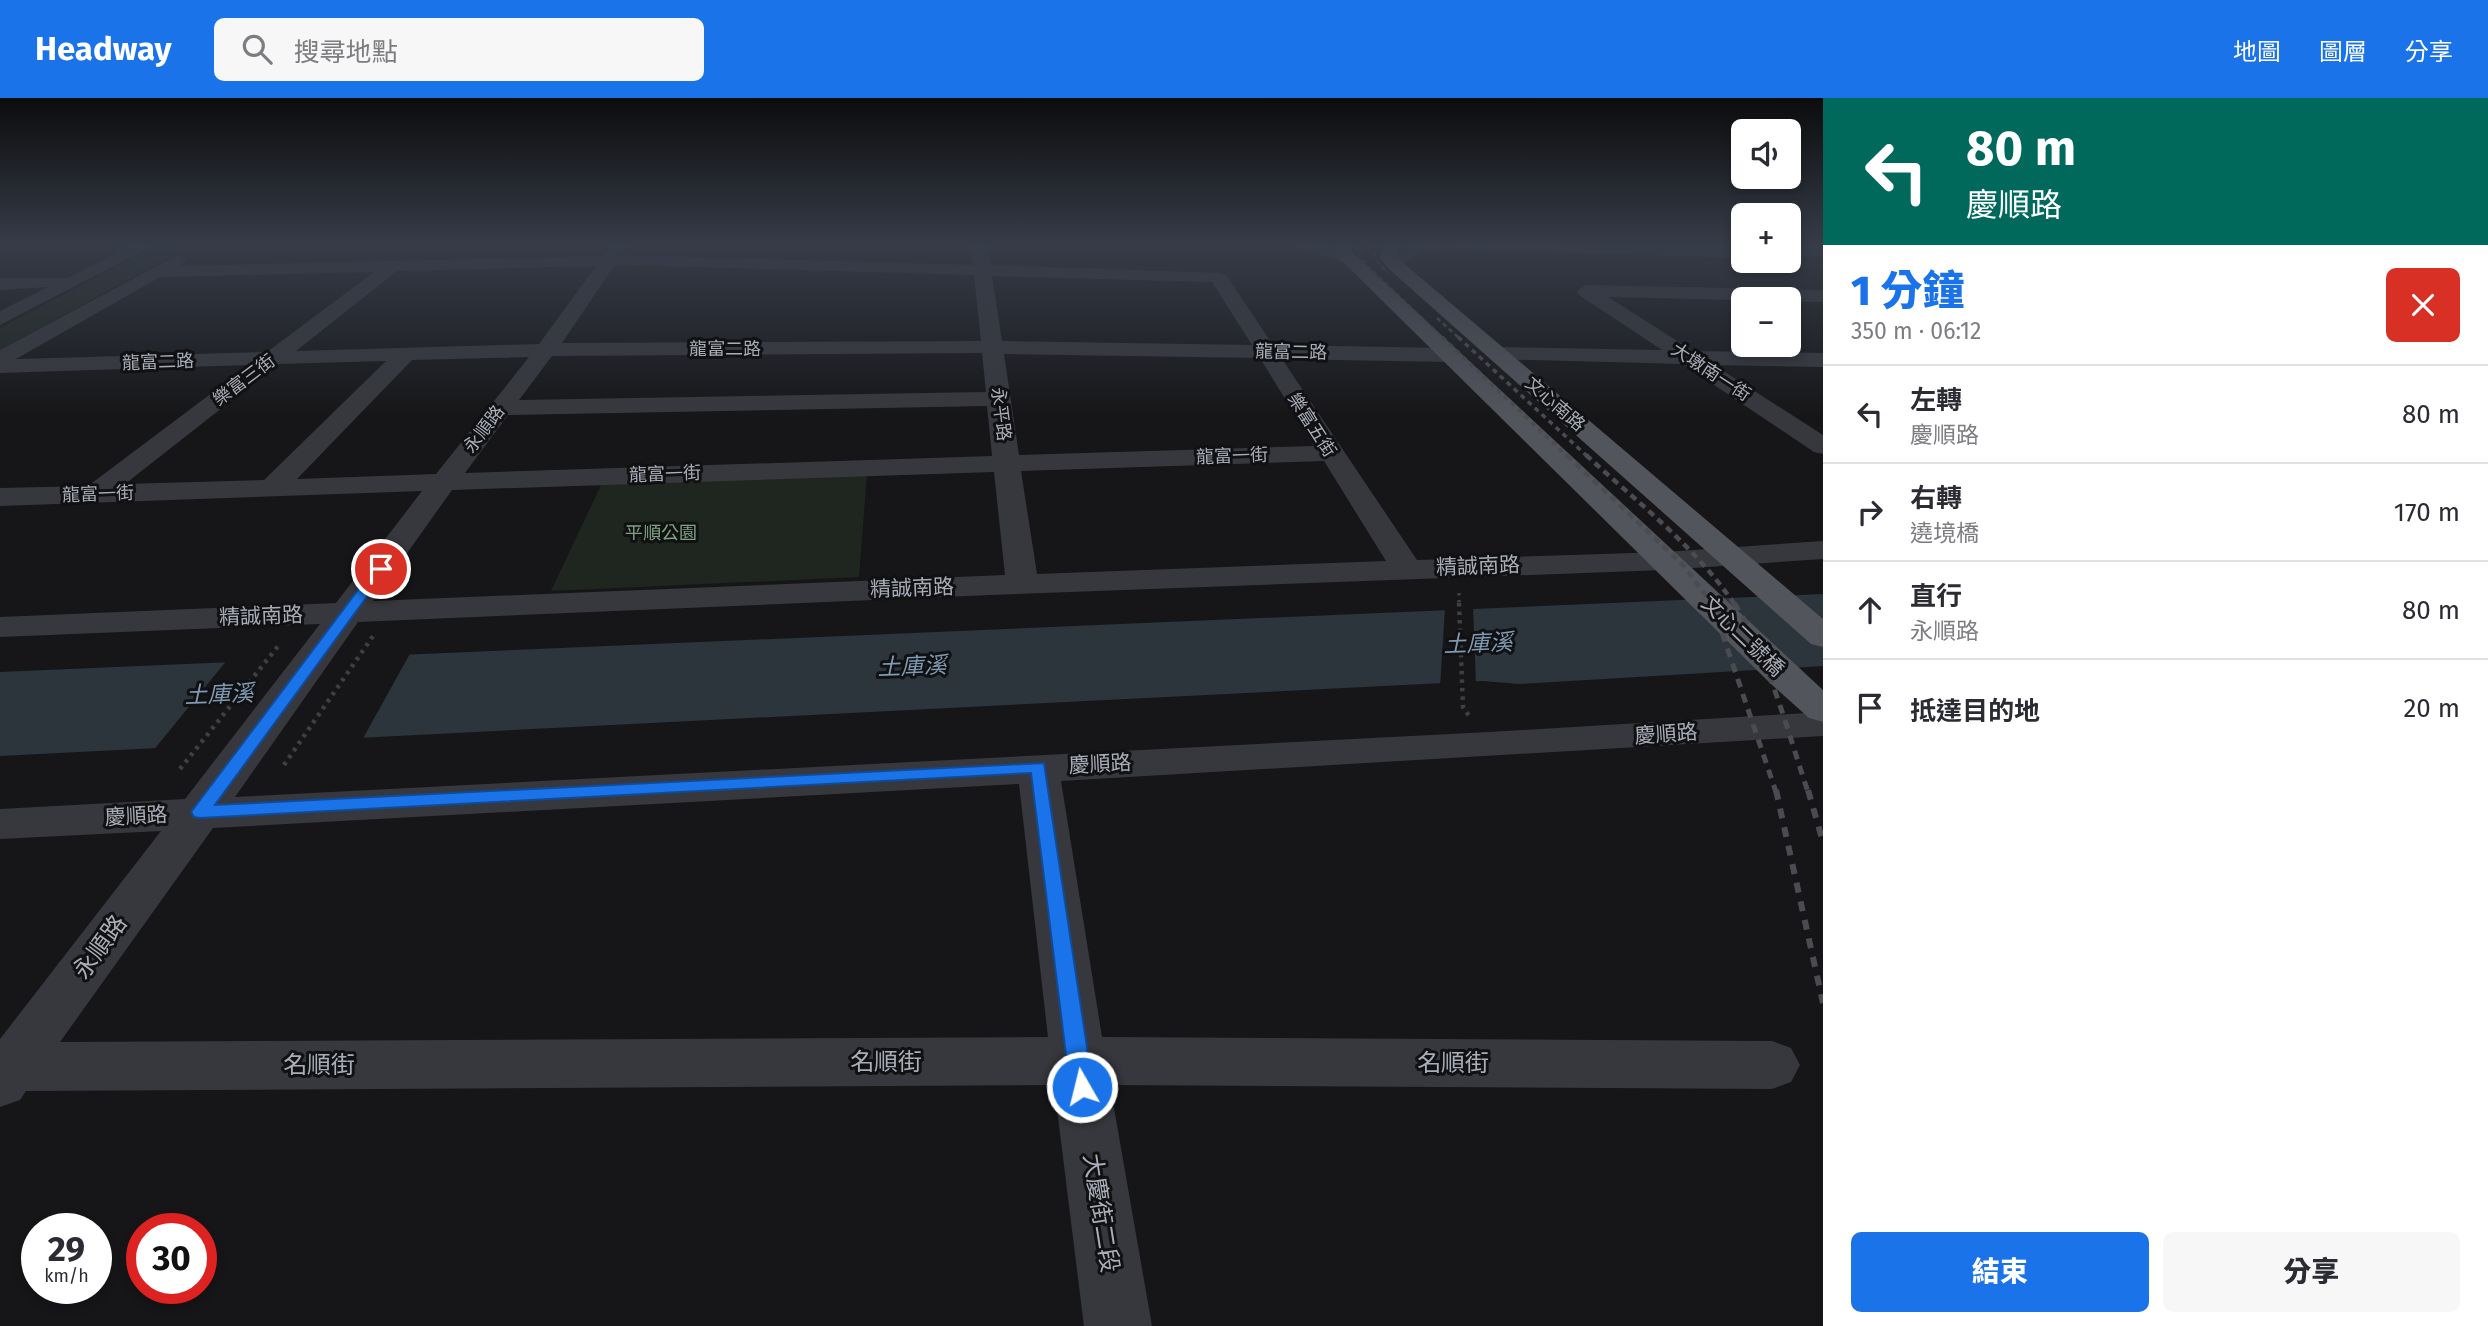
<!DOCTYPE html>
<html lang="zh-TW">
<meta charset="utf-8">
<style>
body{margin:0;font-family:"Fira Sans","Noto Sans TC",sans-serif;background:#f7f7f7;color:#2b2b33;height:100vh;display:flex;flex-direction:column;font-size:26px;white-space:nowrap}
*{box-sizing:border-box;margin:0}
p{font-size:23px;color:#7c7c81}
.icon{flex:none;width:38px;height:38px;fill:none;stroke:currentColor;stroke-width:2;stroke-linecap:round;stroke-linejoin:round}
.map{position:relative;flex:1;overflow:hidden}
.details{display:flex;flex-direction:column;background:#fff;width:665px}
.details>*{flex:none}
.guide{background:#00695c;color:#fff;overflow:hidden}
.controls{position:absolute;left:1731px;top:21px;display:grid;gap:14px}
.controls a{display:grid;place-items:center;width:70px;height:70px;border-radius:10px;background:#fff;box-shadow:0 4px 10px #0003;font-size:35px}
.speed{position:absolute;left:21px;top:1115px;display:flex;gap:14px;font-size:35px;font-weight:700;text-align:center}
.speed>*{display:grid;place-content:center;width:91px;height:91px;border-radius:50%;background:#fff;box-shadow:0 4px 10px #0003;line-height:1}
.speed small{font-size:18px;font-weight:400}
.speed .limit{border:10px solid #d22;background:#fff;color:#111}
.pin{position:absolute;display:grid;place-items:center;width:60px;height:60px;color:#fff;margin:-30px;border:4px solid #fff;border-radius:50%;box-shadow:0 2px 7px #0007}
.me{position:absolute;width:77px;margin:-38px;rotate:352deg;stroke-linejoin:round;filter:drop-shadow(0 0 5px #0008)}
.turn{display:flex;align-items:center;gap:24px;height:147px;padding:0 28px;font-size:32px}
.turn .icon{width:91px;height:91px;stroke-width:2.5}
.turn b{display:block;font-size:49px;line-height:60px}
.round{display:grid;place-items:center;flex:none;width:74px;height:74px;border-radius:10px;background:#f7f7f7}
.headline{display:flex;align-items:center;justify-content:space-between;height:119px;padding:0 28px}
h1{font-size:42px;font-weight:800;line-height:52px;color:#1a73e8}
.button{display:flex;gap:14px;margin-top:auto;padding:14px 28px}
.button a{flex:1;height:80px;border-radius:10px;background:#1a73e8;color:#fff;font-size:28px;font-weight:800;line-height:80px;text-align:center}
.button a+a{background:#f7f7f7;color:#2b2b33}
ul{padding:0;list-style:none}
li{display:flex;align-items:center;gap:21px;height:98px;padding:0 28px;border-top:2px solid #e1e1e2}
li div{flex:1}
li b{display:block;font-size:26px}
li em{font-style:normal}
header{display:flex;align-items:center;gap:42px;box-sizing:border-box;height:98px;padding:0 35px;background:#1a73e8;color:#fff}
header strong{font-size:33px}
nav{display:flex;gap:38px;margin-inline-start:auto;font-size:24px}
.search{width:490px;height:63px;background:#f7f7f7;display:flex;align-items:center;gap:18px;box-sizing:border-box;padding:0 24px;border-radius:10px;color:#7c7c81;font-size:26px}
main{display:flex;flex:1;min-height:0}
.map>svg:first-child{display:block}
.green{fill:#1e261f}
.water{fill:#2c353c}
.pier{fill:#161618}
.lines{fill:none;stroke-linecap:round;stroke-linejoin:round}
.path-far1{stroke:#3d3f44;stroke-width:3.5;stroke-dasharray:2.5 4.5;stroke-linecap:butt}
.path{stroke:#3d3f44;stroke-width:4.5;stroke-dasharray:3.5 5;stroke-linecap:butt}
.minor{fill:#37383d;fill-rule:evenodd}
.major{fill:#53555c;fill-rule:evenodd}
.rail-far4{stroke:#4a4c52;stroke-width:2.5;stroke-dasharray:4.5 3.5;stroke-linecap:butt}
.rail-far3{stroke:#4a4c52;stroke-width:3.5;stroke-dasharray:5 4.5;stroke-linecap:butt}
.rail-far2{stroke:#4a4c52;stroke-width:4.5;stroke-dasharray:7 5;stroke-linecap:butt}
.rail-far1{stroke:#4a4c52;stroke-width:5;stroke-dasharray:9 7;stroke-linecap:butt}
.rail{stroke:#4a4c52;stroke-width:6;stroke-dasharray:10 9;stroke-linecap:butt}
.route{fill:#1a73e8;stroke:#114b97;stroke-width:2}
.labels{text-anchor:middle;stroke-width:6;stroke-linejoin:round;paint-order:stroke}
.far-street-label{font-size:18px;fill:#a8adb8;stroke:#111113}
.far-park-label{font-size:18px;fill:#7fa381;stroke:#111113}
.street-label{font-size:21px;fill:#a8adb8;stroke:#111113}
.water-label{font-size:23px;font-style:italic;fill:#7f9bb3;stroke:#111113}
.near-street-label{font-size:24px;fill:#a8adb8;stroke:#111113}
</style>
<header>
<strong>Headway</strong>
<div class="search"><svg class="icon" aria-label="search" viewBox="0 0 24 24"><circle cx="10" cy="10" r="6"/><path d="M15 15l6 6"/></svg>搜尋地點</div>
<nav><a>地圖</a><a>圖層</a><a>分享</a></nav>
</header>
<main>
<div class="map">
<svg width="1823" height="1228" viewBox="0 0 1823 1228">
<rect width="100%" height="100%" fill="#161618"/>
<!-- green -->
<g class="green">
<path d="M164,147L189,148L0,252V230L152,150Z"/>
<path d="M867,376L859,479L551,493L602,385Z"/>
</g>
<!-- water -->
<path class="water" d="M1823,496V568L1519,586L1483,583L0,658V574Z"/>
<!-- pier -->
<g class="pier">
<path d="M1473,508L1476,587L1440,590L1445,510Z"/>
<path d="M412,552L361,644L152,654L228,561Z"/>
</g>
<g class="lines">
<!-- path-far1 -->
<path class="path-far1" d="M1459,495V507"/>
<!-- path -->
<g class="path">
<path d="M1459,505L1463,609L1471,621"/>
<path d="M284,667L373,538"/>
<path d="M180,671L279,547"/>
</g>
<!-- minor -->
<g class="minor">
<path d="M132,147H154L0,227V213L48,189L0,192V180H68Z"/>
<path d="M610,147H627L621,157L973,167L971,147H987L990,167L1219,175L1226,177L1273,247L1449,250L1457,252L1460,257L1457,262L1449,264L1282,261L1417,462L1664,454L1823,443V461L1664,472L990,497L358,524L235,699L1489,634L1823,614V638L1061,683L1102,939L1772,943L1791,950L1800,967L1791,984L1772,991L1110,987L1152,1228H1084L1054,987L26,993L20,1002L0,1009V941L161,733L0,741V711L185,701L320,526L0,539V519L336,505L422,393L0,408V390L88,388L249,267L0,275V252L178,157L187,162L180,168L603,158ZM631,167L974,177L981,243L562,245L614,168ZM596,168L539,246L296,253L397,173ZM374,174L267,254L16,261L160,179ZM992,178L1212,184L1252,247L1002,243ZM982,255L986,294L519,302L552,258ZM1004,256L1260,260L1314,348L1019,357ZM529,259L436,376L297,381L412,262ZM386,263L264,382L125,386L278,266ZM987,308L992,358L465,375L508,317ZM1324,363L1386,463L1037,476L1021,373ZM994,374L1005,477L373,503L452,392ZM1019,686L1048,939L60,944L213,730Z"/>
<path d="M1294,147H1321L1356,157L1359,161L1350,166L1296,151Z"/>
<path d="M1411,147H1447L1445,151L1422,155L1398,168H1386L1383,164L1386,160Z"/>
<path d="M1451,147L1743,150V160L1459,152Z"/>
<path d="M1788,147L1823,148V158L1788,157Z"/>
<path d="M1586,187L1823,192V204L1608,199L1693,253L1823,255V269L1714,267L1823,337V356L1814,354L1683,266L1491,261L1488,256L1491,251L1499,249L1662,252L1579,197L1577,193Z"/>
</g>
<!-- major -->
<g class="major">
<path d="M1335,147H1351L1352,154L1823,592V624L1809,620L1771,586L1338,159Z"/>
<path d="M1382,147H1398V159L1401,163L1823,521V549L1811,546L1389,171L1380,160Z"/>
</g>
<!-- rail-far4 -->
<g class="rail-far4">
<path d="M1358,147V154L1367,168L1444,241"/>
<path d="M1373,147L1376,162L1388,175"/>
<path d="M1437,220L1460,241"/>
</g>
<!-- rail-far3 -->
<g class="rail-far3">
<path d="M1442,239L1568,359"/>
<path d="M1458,239L1588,359"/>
</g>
<!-- rail-far2 -->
<g class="rail-far2">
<path d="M1567,357L1683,467L1713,507"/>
<path d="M1586,357C1637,404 1696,449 1735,507"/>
</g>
<!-- rail-far1 -->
<g class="rail-far1">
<path d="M1712,505L1776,694"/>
<path d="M1734,505C1768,556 1788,635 1808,694"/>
</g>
<!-- rail -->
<g class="rail">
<path d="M1776,692L1823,905"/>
<path d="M1808,692L1823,744"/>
</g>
</g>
<!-- sky -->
<linearGradient id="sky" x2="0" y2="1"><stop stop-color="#0c0c0d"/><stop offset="0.46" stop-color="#363c48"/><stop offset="1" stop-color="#363c48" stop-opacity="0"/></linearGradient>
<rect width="1823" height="319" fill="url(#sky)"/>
<!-- route -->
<path class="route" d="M381,467L387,471L215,707L1044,665L1093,989L1090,997L1082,1000L1074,997L1070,989L1031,675L200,720L194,719L191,714L194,710L376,468Z"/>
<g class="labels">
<!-- far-street labels -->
<g class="far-street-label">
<text x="725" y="257">龍富二路</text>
<text transform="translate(1291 254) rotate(1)" y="6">龍富二路</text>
<text transform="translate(158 264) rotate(-2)" y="6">龍富二路</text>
<text transform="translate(1711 274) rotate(33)" y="6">大墩南一街</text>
<text transform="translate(244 282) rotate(-37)" y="6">樂富三街</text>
<text transform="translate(1555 306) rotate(41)" y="6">文心南路</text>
<text transform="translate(1001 316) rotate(83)" y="6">永平路</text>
<text transform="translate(1312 327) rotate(57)" y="6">樂富五街</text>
<text transform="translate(484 331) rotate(-53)" y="6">永順路</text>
<text transform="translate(1232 358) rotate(-2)" y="6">龍富一街</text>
<text transform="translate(665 376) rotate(-2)" y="6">龍富一街</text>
<text transform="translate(98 396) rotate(-2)" y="6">龍富一街</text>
</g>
<!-- far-park labels -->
<g class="far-park-label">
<text x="661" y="441">平順公園</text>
</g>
<!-- street labels -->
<g class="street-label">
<text transform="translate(1478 468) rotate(-2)" y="7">精誠南路</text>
<text transform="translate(912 490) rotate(-2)" y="7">精誠南路</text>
<text transform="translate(261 518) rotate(-2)" y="7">精誠南路</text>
<text transform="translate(1743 538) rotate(44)" y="7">文心二號橋</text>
<text transform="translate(1666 636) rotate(-4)" y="7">慶順路</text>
<text transform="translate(1100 666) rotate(-3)" y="7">慶順路</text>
<text transform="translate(136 718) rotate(-3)" y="7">慶順路</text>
</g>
<!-- water labels -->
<g class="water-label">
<text transform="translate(1478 545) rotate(-2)" y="8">土庫溪</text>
<text transform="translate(912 568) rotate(-2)" y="8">土庫溪</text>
<text transform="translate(219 596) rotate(-2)" y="8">土庫溪</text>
</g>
<!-- near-street labels -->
<g class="near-street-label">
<text transform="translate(100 849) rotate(-54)" y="8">永順路</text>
<text x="886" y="972">名順街</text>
<text x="1453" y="973">名順街</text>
<text x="319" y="975">名順街</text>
<text transform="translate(1101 1115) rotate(81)" y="8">大慶街二段</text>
</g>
</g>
</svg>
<div class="controls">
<a><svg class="icon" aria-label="sound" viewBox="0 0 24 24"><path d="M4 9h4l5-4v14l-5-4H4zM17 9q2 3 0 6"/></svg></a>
<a>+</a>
<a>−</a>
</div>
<div class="speed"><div>29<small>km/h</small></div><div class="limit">30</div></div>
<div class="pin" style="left:381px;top:471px;background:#d93025"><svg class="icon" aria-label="arrive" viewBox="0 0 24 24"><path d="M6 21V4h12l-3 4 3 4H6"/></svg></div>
<svg class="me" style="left:1082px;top:989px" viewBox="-20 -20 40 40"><circle r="17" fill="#1a73e8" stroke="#fff" stroke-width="3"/><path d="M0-11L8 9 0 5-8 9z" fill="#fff"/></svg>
</div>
<section class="details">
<div class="guide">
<div class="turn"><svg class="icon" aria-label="left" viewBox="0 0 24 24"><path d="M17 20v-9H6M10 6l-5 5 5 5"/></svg><div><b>80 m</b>慶順路</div></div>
</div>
<div class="headline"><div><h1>1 分鐘</h1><p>350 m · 06:12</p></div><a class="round" style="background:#d93025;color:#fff"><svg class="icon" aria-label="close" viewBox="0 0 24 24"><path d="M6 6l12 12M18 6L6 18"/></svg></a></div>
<ul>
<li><svg class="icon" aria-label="left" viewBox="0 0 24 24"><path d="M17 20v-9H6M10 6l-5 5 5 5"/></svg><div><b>左轉</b><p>慶順路</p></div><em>80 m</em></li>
<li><svg class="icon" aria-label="right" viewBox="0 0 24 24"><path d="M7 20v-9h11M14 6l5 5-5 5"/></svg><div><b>右轉</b><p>遶境橋</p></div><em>170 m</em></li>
<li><svg class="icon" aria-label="ahead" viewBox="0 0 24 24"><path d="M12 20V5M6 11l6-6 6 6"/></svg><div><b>直行</b><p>永順路</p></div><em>80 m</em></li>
<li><svg class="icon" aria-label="arrive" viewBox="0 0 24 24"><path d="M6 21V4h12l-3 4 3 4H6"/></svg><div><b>抵達目的地</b></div><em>20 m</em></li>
</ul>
<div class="button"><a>結束</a><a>分享</a></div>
</section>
</main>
